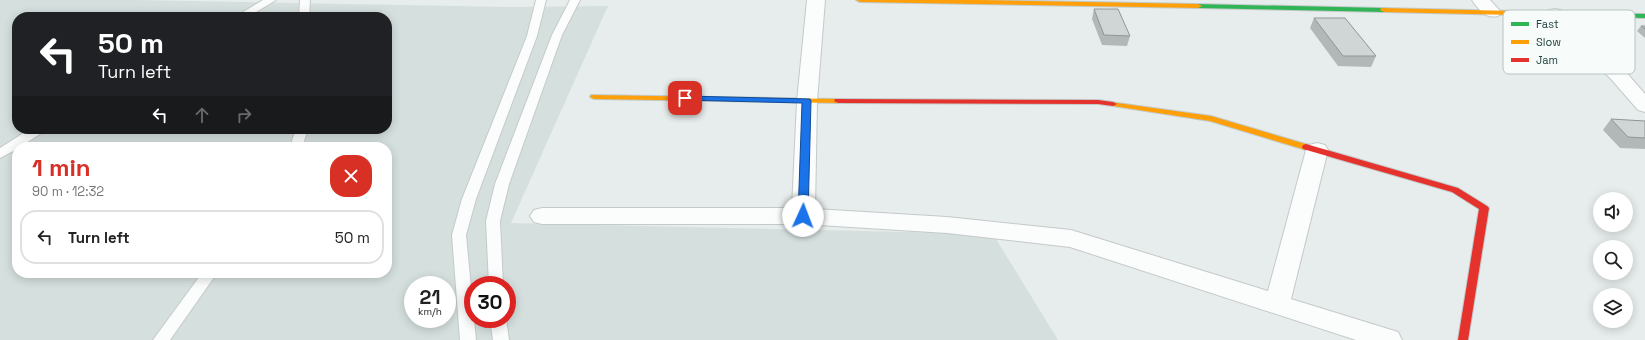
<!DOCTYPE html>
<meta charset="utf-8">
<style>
body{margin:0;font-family:"Space Grotesk",sans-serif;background:#f2f2f2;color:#222;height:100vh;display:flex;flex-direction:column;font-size:15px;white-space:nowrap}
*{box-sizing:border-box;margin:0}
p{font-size:13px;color:#767676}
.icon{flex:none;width:22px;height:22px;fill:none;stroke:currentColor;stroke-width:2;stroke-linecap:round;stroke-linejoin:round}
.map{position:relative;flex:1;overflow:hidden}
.panel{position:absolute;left:12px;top:142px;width:380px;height:136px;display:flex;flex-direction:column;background:#fff;border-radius:16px;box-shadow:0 2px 10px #0003}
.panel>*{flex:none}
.hud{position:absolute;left:12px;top:12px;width:380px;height:122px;border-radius:16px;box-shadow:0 2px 10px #0003;background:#202124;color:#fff;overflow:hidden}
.tools{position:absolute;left:1593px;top:192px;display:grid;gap:8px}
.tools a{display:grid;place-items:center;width:40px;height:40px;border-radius:50%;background:#fff;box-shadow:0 2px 10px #0003;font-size:20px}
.speed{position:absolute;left:404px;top:276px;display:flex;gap:8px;font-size:20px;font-weight:700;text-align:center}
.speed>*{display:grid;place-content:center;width:52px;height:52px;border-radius:50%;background:#fff;box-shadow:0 2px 10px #0003;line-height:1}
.speed small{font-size:10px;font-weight:400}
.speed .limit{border:6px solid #d22;background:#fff;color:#111}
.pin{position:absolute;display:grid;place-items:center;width:34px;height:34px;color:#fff;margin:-17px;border-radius:8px;box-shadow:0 2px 6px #0006}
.me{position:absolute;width:44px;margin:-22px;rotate:2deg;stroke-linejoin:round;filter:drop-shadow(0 0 3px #0008)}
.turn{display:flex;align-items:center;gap:14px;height:84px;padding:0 20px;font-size:18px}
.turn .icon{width:52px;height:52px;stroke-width:2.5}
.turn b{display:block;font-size:28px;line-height:34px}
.lanes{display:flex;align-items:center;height:38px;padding:0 20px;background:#0003;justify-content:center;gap:20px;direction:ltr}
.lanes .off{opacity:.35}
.round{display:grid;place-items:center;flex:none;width:42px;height:42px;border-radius:16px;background:#f2f2f2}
.summary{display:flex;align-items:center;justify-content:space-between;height:68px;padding:0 20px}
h1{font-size:24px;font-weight:800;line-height:30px;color:#d93025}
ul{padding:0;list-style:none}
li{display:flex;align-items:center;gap:12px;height:54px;margin:0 8px 6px;padding:0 12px;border:2px solid #e0e0e0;border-radius:16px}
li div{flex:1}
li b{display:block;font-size:15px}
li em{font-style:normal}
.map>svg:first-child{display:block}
.built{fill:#d5e0de;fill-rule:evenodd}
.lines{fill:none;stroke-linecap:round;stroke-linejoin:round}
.lane-casing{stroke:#c4cac9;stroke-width:2}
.street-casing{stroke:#c4cac9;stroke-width:2}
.fast-casing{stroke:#c2cbca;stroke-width:2}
.slow-casing{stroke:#c2cbca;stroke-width:2}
.jam-casing{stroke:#c2cbca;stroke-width:2}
.lane{fill:#fbfcfc;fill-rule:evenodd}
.street{fill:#fbfcfc;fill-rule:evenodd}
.fast{fill:#30b455;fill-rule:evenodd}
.slow{fill:#ff9f0a;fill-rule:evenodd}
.jam{fill:#e5322d;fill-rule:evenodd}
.wall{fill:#b2b8b7}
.building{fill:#cfd6d5;stroke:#919695}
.route{fill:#1a73e8;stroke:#114b97}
.key{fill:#f7fbfa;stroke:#b7c4c3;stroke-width:1}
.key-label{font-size:11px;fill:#224442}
</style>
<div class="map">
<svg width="1645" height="340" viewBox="0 0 1645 340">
<rect width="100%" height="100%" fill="#e7edec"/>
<!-- built -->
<path class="built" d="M0,0H138L513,7L608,6L511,223L993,234L1058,340H0ZM17,17H387V129H17ZM17,147H387V273H17ZM413,285H447V319H413ZM473,285H507V319H473Z"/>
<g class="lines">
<defs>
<g id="lane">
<path d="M263,0H276L248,17H235Z"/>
<path d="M300,0H310L309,17H299Z"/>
<path d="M536,0H546L537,36L476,199L466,235L476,340H460L452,235L462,199L527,36Z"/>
<path d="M570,0H580L562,35L509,184L500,221L503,285H489L486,221L495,184L552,35Z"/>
<path d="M30,129H45L43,132L20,147H17V149L0,158V148Z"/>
<path d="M296,129H308L302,147H290Z"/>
<path d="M202,273H217L170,340H153Z"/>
<path d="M490,319H506L509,340H493Z"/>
</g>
<g id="street">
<path d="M807,0H825L817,101L815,209L947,217L1071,230L1268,291L1306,150L1309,145L1317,143L1325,145L1328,150L1291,299L1398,332L1402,340H1356L1070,247L947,233L803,224H542L534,222L530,216L534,210L542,208H792L797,101Z"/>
<path d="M1472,0H1490L1501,12L1498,16C1486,19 1479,10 1472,0Z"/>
<path d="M1555,9L1561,10L1625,71L1645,94V112L1638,110L1611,79L1549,18L1546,14L1549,10Z"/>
</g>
<g id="fast">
<path d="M1195,4L1384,8L1388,10L1384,12L1198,8H1195Z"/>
<path d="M1555,12L1645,14V18L1558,16H1555Z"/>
</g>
<g id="slow">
<path d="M856,0H979L1198,4L1202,6L1198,8L860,2Z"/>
<path d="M1381,8L1558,12L1562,14L1558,16L1384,12L1380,10Z"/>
<path d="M591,95L838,99L842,101L838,103L594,99L590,97Z"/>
<path d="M1110,102L1211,116L1309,145L1310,147L1306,150L1210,121L1113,106L1109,104Z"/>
</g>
<g id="jam">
<path d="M835,99L1098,100L1113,102L1117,104L1113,106L1098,104L838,103L834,101Z"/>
<path d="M1306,144L1458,188L1487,206L1489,208L1468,340H1458L1479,209L1452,192L1303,149L1302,147L1303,145Z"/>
</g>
</defs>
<!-- lane casing -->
<use href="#lane" class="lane-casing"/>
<!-- street casing -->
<use href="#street" class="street-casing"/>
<!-- fast casing -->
<use href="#fast" class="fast-casing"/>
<!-- slow casing -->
<use href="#slow" class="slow-casing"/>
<!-- jam casing -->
<use href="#jam" class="jam-casing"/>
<!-- lane -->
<use href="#lane" class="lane"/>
<!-- street -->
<use href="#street" class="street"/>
<!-- fast -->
<use href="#fast" class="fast"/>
<!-- slow -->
<use href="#slow" class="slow"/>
<!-- jam -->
<use href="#jam" class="jam"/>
</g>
<!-- wall -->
<g class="wall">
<path d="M1094,9L1130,36L1127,46L1102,45L1092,19Z"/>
<path d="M1314,18L1376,56L1371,67L1338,66L1310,28Z"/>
<path d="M1641,26H1645V38L1637,31Z"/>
<path d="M1611,119L1645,121V149L1620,148L1603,130Z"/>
</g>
<!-- building -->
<g class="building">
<path d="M1094,9H1118L1130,36L1104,35Z"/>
<path d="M1314,18H1345L1376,56H1343Z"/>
<path d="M1641,26H1645V29Z"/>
<path d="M1611,119L1645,121V138L1628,137Z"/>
</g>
<!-- route -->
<path class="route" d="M685,96L810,99L811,101L808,216L806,218H800L798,216L802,103L682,100L681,98Z"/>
<!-- legend -->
<rect x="1503" y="10" width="132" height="64" rx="6" class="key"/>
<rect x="1511" y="22" width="18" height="4" fill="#30b455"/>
<rect x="1511" y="40" width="18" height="4" fill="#ff9f0a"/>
<rect x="1511" y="58" width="18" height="4" fill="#e5322d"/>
<g class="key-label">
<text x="1536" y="28">Fast</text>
<text x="1536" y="46">Slow</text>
<text x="1536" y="64">Jam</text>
</g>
</svg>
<div class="tools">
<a><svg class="icon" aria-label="sound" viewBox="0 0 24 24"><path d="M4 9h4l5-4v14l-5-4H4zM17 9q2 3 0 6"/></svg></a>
<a><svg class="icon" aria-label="search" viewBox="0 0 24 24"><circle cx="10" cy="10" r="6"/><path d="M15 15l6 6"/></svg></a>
<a><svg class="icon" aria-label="layers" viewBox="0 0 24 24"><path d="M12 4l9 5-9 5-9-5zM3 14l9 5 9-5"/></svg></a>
</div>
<div class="speed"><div>21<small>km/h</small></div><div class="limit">30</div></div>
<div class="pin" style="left:685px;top:98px;background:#d93025"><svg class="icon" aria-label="arrive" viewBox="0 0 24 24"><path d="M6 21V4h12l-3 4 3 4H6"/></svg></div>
<svg class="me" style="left:803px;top:216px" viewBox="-20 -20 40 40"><circle r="19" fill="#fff"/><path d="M0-13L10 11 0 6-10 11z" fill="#1a73e8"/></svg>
<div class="hud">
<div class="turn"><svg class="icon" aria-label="left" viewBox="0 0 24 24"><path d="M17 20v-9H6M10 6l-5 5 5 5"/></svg><div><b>50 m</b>Turn left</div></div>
<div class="lanes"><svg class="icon" aria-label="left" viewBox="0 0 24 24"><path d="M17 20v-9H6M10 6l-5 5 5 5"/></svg><svg class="icon off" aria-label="ahead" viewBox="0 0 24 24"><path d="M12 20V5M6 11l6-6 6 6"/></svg><svg class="icon off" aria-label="right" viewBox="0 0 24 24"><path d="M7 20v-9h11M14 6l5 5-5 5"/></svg></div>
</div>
<section class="panel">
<div class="summary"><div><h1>1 min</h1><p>90 m · 12:32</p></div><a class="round" style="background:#d93025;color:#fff"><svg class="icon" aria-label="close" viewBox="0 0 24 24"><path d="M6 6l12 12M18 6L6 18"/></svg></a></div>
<ul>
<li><svg class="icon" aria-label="left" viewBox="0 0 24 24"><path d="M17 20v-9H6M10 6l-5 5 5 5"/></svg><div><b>Turn left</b></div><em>50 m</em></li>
</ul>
</section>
</div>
